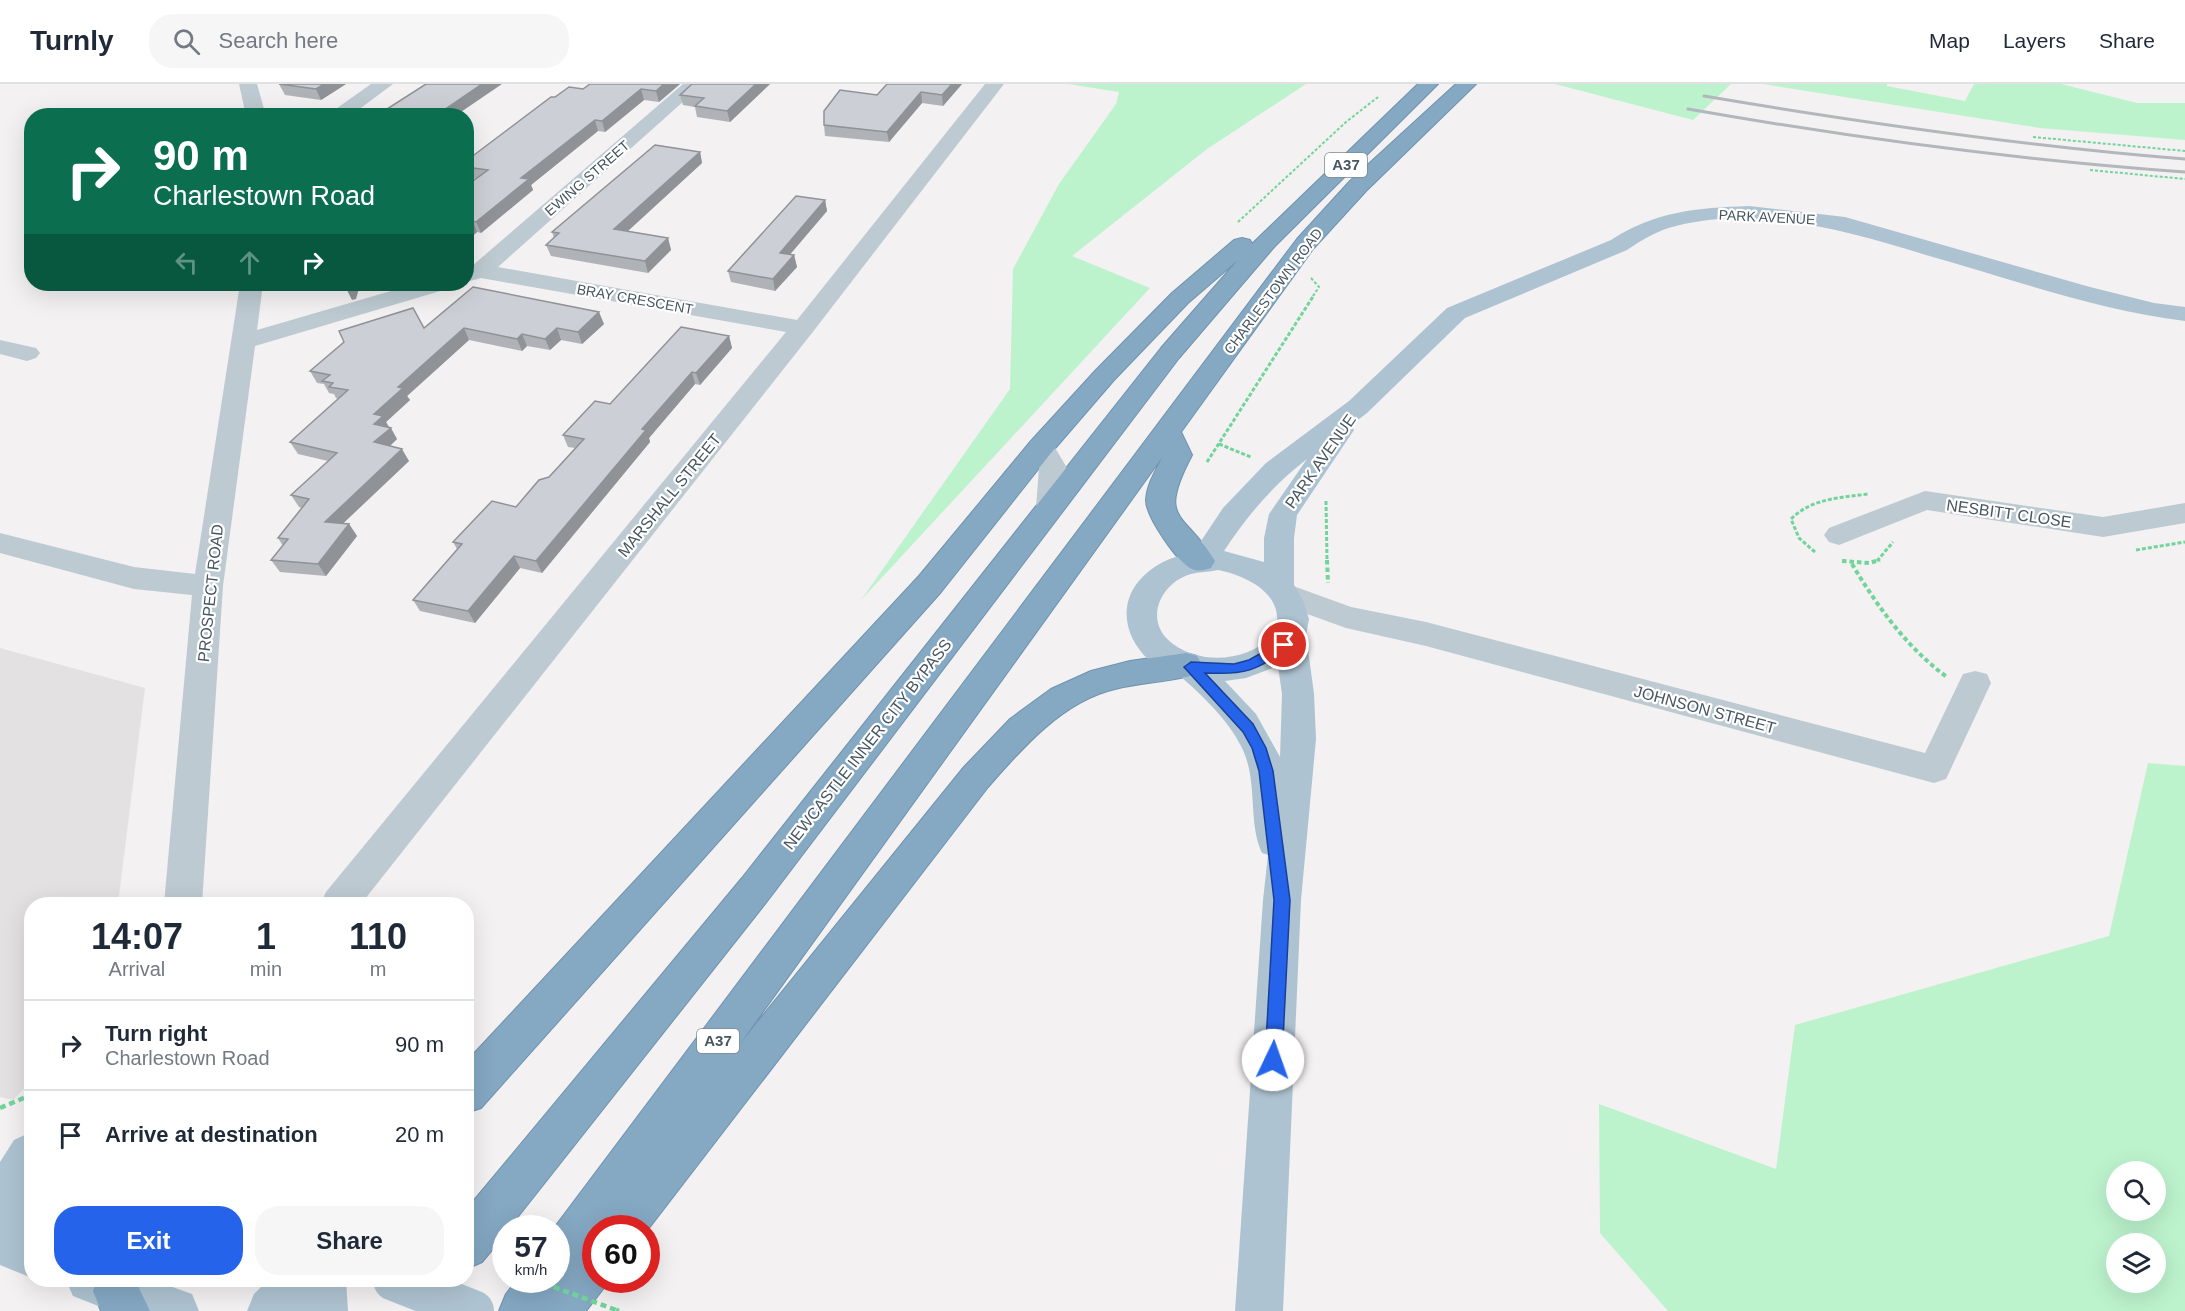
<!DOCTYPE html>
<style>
body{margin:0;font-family:Helvetica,sans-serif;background:#f6f6f7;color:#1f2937;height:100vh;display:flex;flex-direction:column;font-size:22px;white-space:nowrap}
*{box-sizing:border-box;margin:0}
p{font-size:20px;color:#747a83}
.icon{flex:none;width:33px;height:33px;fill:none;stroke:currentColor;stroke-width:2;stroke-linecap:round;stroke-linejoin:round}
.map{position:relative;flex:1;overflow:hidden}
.details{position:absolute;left:24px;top:813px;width:450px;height:390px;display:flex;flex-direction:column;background:#fff;border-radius:24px;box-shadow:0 6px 24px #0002}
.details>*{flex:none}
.top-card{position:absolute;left:24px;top:24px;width:450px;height:183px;border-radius:24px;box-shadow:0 6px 24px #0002;background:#0b6e4f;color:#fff;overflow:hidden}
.fabs{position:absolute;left:2106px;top:1077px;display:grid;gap:12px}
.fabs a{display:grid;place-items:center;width:60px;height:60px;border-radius:50%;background:#fff;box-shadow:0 6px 24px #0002;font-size:30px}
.speed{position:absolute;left:492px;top:1131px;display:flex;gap:12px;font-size:30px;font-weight:700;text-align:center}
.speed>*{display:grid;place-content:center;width:78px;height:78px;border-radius:50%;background:#fff;box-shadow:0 6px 24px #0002;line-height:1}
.speed small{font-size:15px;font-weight:400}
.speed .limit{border:9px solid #d22;background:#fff;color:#111}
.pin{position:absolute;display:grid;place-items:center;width:51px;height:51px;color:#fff;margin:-26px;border:3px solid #fff;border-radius:50%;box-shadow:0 2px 6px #0007}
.me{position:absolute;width:66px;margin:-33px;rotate:3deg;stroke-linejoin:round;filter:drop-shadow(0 0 4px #0008)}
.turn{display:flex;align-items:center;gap:21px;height:126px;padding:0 30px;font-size:27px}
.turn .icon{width:78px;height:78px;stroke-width:2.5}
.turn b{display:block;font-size:42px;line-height:51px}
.lanes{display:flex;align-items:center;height:57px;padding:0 30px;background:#0003;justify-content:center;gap:30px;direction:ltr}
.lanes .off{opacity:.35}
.eta{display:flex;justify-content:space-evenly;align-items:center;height:102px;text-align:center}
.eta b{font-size:36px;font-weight:600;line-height:42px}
.button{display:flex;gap:12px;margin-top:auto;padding:12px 30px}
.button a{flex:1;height:69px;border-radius:24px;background:#2563eb;color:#fff;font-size:24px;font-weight:600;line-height:69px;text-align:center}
.button a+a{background:#f6f6f7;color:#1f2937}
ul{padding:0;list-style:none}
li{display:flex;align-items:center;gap:18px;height:90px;padding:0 30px;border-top:2px solid #e0e1e3}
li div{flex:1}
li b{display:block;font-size:22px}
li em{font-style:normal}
header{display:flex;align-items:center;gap:36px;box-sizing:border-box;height:84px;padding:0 30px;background:#fff;border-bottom:2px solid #e0e1e3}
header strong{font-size:28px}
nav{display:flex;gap:33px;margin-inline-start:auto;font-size:21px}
.search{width:420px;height:54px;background:#f6f6f7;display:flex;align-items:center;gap:15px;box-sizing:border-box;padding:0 21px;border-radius:24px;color:#747a83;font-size:22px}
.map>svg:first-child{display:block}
.education{fill:#e4e1e3}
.green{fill:#bcf3cd;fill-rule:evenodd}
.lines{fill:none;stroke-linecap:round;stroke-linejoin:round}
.highway-casing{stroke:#7093af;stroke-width:2}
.path-far3{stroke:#71d59b;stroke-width:2;stroke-dasharray:3 2;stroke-linecap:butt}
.path-far2{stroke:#71d59b;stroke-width:3;stroke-dasharray:4 2;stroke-linecap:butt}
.path-far1{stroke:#71d59b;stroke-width:4;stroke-dasharray:4.5 3;stroke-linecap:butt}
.path{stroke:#71d59b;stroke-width:4.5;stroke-dasharray:6 4;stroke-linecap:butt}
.minor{fill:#bdcad1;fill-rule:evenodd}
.major{fill:#aec3d1;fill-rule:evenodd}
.highway{fill:#85a8c3;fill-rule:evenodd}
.rail{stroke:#b2b7bc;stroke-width:3}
.path-bridge{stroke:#71d59b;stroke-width:4.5;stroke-dasharray:6 4;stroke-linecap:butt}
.major-bridge{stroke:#aec3d1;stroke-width:42}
.wall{fill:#afb3b8}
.shaded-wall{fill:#8f9296}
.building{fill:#ccd0d6;stroke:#8f9296;stroke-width:1.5}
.route{fill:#2563eb;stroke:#184099;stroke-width:1.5}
.labels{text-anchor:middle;stroke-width:4.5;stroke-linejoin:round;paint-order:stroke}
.far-street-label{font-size:14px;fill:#475660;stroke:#fff}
.shield{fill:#fff;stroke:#7e8990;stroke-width:1.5}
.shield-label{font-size:15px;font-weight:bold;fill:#475660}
.street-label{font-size:16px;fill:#475660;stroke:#fff}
</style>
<header>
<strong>Turnly</strong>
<div class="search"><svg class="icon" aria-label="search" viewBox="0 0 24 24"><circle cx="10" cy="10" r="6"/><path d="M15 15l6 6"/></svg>Search here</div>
<nav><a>Map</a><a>Layers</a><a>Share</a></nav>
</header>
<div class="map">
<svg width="2185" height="1227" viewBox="0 0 2185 1227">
<rect width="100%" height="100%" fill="#f3f1f1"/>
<!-- education -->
<path class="education" d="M0,564L145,604L118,820H32L31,998L13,1016L0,1013Z"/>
<!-- green -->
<g class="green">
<path d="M1068,0H1306L1207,65L1072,172L1150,204L861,516L1010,305L1013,185L1059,100L1116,20L1119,8Z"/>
<path d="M1555,0H1731L1693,36Z"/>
<path d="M1763,0H1887V2L1965,17L1974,0H2061L2137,19H2185V56L2040,44Z"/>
<path d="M2148,679L2185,682V1227H1668L1600,1149L1599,1020L1776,1085L1795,941L2109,852ZM2116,1088H2156V1126H2116ZM2116,1160H2156V1198H2116Z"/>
</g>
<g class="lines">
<defs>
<g id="highway">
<path d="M1418,0H1438L1275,162L1179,274L768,816L509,1144H506V1149L482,1178L466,1185V1126L742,794L1161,264L1238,176L1188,219L1114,296L1051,369L941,508L481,1024L466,1029V978L919,492L1031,357L1096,286L1172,209L1234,156L1242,154L1250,156L1252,160Z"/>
<path d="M1456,0H1476L1366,107L1313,165L1181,348L1192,371C1156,439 1185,427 1215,477L1211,484C1204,486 1199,488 1192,485C1178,479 1146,433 1146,416C1147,400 1156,386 1163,372L739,961L964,683L1010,635L1051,605L1091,587L1130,577L1186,569L1197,572L1202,581L1197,590C1171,598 1142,598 1115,605C1063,617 1022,664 988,703L646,1148V1144H596V1196H610L586,1227H499L506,1210L517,1196H556V1144H554L1297,155L1350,97Z"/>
<path d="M97,1196H135L150,1227H101L93,1207Z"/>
</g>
</defs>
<!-- highway casing -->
<use href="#highway" class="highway-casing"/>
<!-- path-far3 -->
<g class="path-far3">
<path d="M2033,53L2185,67"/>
<path d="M2090,86L2185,95"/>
<path d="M1238,138L1346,38L1378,13"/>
<path d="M1311,194L1319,203L1313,212"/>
</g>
<!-- path-far2 -->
<g class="path-far2">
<path d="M1219,360L1251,373"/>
<path d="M1207,378L1314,211"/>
<path d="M1326,417L1327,477"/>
<path d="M2136,466L2185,458"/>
<path d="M1815,468L1799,454L1791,435C1812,414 1840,414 1868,410"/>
<path d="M1842,477H1848"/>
<path d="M1877,477L1893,458"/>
</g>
<!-- path-far1 -->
<g class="path-far1">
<path d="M1327,476L1328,499"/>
<path d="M1842,477L1869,479L1880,476"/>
<path d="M1852,480C1877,522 1907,564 1947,593"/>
</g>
<!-- path -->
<g class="path">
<path d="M0,1024L26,1013L32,1007"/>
<path d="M616,1226L619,1227"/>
</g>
<!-- minor -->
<g class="minor">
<path d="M239,0H257L266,32H246Z"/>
<path d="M371,0H393L350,32H326Z"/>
<path d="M683,0H703L498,183L797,236L985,0H1004L812,249L361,820H320L326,808L786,248L481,194L466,198V184L472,182Z"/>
<path d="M240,200H263L257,246L415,200H451L447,205L255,262L223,502L202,820H164L192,511L134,505L0,469V449L134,483L195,490Z"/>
<path d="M0,256L36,264L40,269L36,274L27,277L0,270Z"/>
<path d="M1041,354L1051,357L1067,384L1064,424L1060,431L1050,434L1040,431L1036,424L1039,384L1027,363L1031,357Z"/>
<path d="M1925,407L2103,433L2185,419V439L2103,453L1927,426L1839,461L1829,458L1824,451L1829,444Z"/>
<path d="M1285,499L1351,523L1426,538L1925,669L1963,590L1975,587L1987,590L1991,599L1946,695L1934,699L1426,562L1346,544L1274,518L1270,510L1274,502Z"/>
</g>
<!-- major -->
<g class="major">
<path d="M1749,122L1845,133L2090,203L2154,219L2185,223V237C2097,226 2011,195 1926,171C1847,147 1758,121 1676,142C1658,146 1642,156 1627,166L1465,234L1367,329L1351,341L1354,346L1297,431L1294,454V501L1303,516L1309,535L1306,551L1314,610L1316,655L1301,816L1283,1227H1235L1263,816L1268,771L1262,769C1247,737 1259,696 1241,662C1228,636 1202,611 1181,593C1172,585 1158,584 1149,576C1126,555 1118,523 1138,498C1152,481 1171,472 1193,469L1223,424L1266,379L1349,317L1447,224L1611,156C1656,127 1696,124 1749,122ZM1307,375L1269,430L1264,454V478L1224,467C1247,432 1273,401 1307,375ZM1218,486C1248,492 1287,511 1275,549C1251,577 1203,582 1173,560C1143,539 1159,499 1191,490C1199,488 1209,488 1218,486ZM1278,582L1282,610L1280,673L1256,630L1225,597L1246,594Z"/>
<path d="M29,1049L32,1050V1145L28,1147L32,1148V1194L0,1181V1078L14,1056Z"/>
<path d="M66,1196H153L192,1210L199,1227H111L73,1212Z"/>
<path d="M268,1196H346L348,1227H247L254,1210Z"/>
</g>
<!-- highway -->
<use href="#highway" class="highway"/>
<!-- rail -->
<g class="rail">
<path d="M1704,12C1864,39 2024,62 2185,75"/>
<path d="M1688,25C1853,54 2018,76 2185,88"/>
</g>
<!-- path-bridge -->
<path class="path-bridge" d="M535,1196L616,1226"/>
<!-- major-bridge -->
<path class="major-bridge" d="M394,1196L473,1227"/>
</g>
<!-- wall -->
<g class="wall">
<path d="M279,0H346L321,16L285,11Z"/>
<path d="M590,0H680L659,18L644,16L605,48L598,47L531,101L533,106L481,149L477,148L466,158V102L477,95L466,93V77L555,13L583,5Z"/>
<path d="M770,0L730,38L697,33L695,23L683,21L680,11Z"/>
<path d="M962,0L943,22L922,19L889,58L825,52L824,41L877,11Z"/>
<path d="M700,68L702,79L628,147L668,154L671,166L648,189L551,172L546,161L554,154L552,148Z"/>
<path d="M825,116L827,127L790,170L794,171L797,183L775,207L731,198L728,187Z"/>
<path d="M604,240L582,260L561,256L550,266L527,262L522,267L469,256L407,312L410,316L386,338L397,355L390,362L409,377L343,439L349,440L357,452L326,492L280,488L271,476L283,462L278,454L302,424L299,423L291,411L328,377L298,370L290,358L338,315L336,314L334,310L329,309L324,300L317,299L310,287L424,244Z"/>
<path d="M729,252L732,264L700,301L695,300L649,354L650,358L542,489L520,484L475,539L420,527L413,516L457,465L453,458L516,423L549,393L575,364L568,363L563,351L610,320Z"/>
</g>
<!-- shaded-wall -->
<g class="shaded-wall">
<path d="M324,0H346L321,16L316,5Z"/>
<path d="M482,0H502L455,32H435Z"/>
<path d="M664,0H680L659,18L656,7Z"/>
<path d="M756,0H770L730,38L727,27Z"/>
<path d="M952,0H962L943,22L942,11Z"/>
<path d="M641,5L644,16L605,48L602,37Z"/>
<path d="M921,8L922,19L889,58L887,48Z"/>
<path d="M595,36L598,47L531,101L533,106L481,149L476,138L521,94Z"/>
<path d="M700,68L702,79L618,156L614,145Z"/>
<path d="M825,116L827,127L782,180L780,169Z"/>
<path d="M473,137L477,148L466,158V142Z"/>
<path d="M668,154L671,166L648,189L645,177Z"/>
<path d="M794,171L797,183L775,207L773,195Z"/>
<path d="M351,200H364L360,201L356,215L352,216L346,204Z"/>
<path d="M599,228L604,240L582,260L578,248Z"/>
<path d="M464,244L469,256L407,312L410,316L386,338L389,344L374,340V330L398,303Z"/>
<path d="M557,244L561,256L550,266L545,255Z"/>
<path d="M522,250L527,262L522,267L517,255Z"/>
<path d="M729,252L732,264L700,301L696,289Z"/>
<path d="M692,288L695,300L649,354L650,358L542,489L536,477L642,345Z"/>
<path d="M391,344L397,355L381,370L374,358Z"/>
<path d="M402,365L409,377L332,450L325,438Z"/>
<path d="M349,440L357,452L326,492L318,480Z"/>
<path d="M514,472L520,484L475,539L468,527Z"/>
</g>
<!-- building -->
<g class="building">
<path d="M279,0H324L316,5Z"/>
<path d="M426,0H482L435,32H376Z"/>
<path d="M590,0H664L656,7L641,5L602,37L595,36L521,94L529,95L476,138L473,137L466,142V102L488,86L466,83V77L551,13H555L569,3L583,5Z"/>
<path d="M692,0H756L727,27L695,22L704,14L680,11Z"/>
<path d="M887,0H952L942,11L921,8L887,48L824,41V27L840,6L877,11Z"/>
<path d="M655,61L700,68L614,145L668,154L645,177L546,161L559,149L552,148Z"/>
<path d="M796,112L825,116L780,169L794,171L773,195L728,187Z"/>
<path d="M344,200H351L350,203L346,204Z"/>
<path d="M473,203L599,228L578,248L557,244L545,255L522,250L517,255L464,244L398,303L403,304L374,330L383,332L374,340L391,344L374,358L402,365L325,438L349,440L318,480L271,476L288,455L278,454L309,415L291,411L337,369L290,358L348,306L329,303L333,299L322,297L330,291L310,287L344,258L339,247L413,224L424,244Z"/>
<path d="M681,243L729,252L696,289L692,288L642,345L646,346L536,477L514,472L468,527L413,516L462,460L453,458L492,417L516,423L539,396L549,393L584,355L563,351L595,317L610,320Z"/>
</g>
<!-- route -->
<path class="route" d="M1284,556L1291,561L1289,564C1254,587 1247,591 1205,589L1253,640L1266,664L1273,687L1290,816L1282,976L1279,982L1273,984L1267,982L1265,976L1274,816L1259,687L1252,664L1243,648L1184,583L1191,578L1234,580L1249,576Z"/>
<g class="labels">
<!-- far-street labels -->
<g class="far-street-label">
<text transform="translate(587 94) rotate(-41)" y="5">EWING STREET</text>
<text transform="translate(1767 133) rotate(3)" y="5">PARK AVENUE</text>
<text transform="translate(1273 207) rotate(-53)" y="5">CHARLESTOWN ROAD</text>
<text transform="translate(635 215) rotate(10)" y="5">BRAY CRESCENT</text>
</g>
<!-- shield labels -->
<g class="shield">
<rect x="1325" y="69" width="42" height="24" rx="4.5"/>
<rect x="697" y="945" width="42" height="24" rx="4.5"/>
</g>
<g class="shield-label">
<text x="1346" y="86">A37</text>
<text x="718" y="962">A37</text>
</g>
<!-- street labels -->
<g class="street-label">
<text transform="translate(1320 377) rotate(-55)" y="6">PARK AVENUE</text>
<text transform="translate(669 411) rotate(-51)" y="6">MARSHALL STREET</text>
<text transform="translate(2009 429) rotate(8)" y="6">NESBITT CLOSE</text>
<text transform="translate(210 509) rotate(-84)" y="6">PROSPECT ROAD</text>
<text transform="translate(1705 625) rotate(15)" y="6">JOHNSON STREET</text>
<text transform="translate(867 660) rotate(-52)" y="6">NEWCASTLE INNER CITY BYPASS</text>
</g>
</g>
</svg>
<div class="fabs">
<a><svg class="icon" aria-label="search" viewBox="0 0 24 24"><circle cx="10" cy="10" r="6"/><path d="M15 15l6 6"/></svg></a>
<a><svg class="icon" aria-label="layers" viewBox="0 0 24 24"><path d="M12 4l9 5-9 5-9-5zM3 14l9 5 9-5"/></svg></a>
</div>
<div class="speed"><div>57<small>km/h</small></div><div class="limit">60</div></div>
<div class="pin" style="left:1284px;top:561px;background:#d93025"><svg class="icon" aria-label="arrive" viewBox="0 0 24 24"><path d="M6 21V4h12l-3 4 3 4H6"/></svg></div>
<svg class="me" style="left:1273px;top:976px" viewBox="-20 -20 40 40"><circle r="19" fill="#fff"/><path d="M0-13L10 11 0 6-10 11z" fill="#2563eb"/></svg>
<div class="top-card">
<div class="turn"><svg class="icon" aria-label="right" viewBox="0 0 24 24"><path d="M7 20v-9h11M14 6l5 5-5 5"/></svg><div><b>90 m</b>Charlestown Road</div></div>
<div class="lanes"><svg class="icon off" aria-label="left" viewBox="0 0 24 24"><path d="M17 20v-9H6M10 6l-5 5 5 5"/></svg><svg class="icon off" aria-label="ahead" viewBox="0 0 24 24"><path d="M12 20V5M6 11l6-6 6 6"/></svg><svg class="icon" aria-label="right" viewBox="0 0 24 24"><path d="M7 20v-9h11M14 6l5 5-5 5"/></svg></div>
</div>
<section class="details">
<div class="eta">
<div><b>14:07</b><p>Arrival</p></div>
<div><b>1</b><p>min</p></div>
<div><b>110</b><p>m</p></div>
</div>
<ul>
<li><svg class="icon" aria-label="right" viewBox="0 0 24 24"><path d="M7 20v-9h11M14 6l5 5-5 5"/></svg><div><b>Turn right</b><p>Charlestown Road</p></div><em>90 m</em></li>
<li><svg class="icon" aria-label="arrive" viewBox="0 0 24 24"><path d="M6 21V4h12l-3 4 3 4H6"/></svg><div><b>Arrive at destination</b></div><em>20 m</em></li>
</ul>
<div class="button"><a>Exit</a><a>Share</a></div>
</section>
</div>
